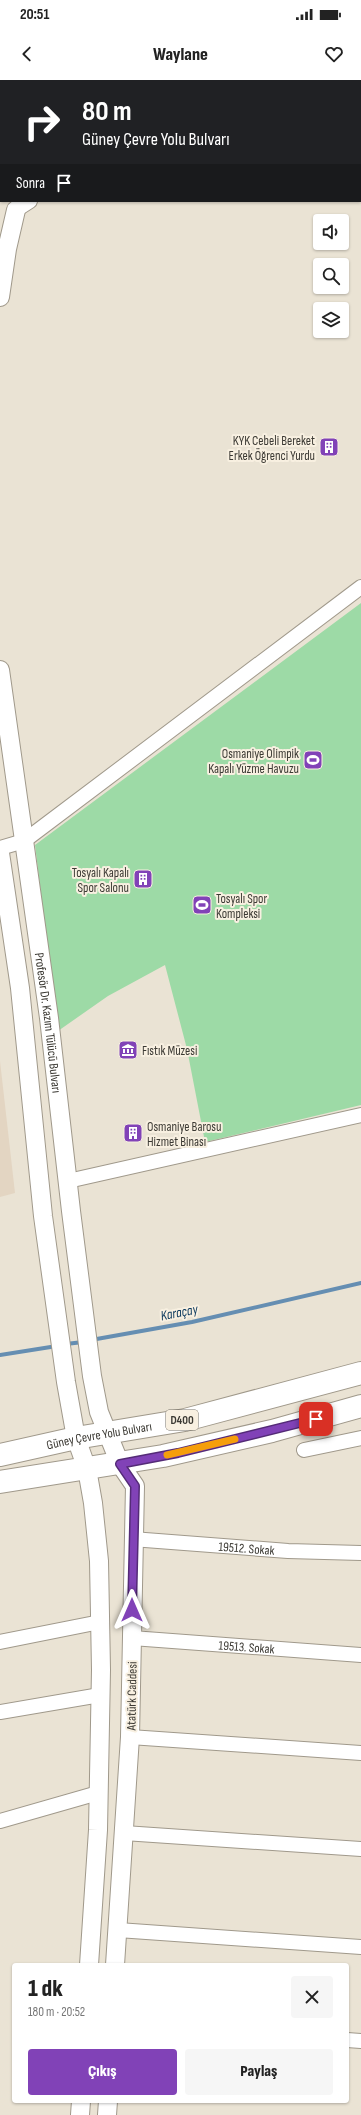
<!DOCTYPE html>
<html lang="tr">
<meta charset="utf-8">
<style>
body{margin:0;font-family:"Sofia Sans Condensed",sans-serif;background:#f6f6f6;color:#222;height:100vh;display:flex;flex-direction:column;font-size:15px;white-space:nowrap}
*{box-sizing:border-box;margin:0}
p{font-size:13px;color:#767676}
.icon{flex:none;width:22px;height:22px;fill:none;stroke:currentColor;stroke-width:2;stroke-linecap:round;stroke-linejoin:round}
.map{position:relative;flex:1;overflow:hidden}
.details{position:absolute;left:12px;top:1883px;width:337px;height:140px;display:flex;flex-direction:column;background:#fff;border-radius:4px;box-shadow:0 1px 3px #0004}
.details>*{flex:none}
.banner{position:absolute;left:0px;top:0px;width:361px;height:122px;box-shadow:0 1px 3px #0004;background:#202124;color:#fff;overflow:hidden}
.tools{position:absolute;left:313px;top:134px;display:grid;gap:8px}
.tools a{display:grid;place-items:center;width:36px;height:36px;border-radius:4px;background:#fff;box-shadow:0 1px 3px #0004;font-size:20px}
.pin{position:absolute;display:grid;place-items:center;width:34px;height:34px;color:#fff;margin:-17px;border-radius:8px;box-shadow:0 2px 6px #0006}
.me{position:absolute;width:44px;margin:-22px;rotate:0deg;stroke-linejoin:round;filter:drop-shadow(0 0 3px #0008)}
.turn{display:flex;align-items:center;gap:14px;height:84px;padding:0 16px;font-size:18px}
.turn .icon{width:52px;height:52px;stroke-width:2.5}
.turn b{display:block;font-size:28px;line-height:34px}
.then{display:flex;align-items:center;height:38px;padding:0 16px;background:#0003;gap:8px;font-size:15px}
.round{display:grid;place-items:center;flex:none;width:42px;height:42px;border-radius:4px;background:#f6f6f6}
.headline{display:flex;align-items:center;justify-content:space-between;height:68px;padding:0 16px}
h1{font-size:24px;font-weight:800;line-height:30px}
.button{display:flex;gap:8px;margin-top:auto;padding:8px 16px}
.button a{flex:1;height:46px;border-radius:4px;background:#8142b7;color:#fff;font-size:16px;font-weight:800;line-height:46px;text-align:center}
.button a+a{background:#f6f6f6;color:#222}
.status{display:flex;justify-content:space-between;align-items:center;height:28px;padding:0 20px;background:#fff;direction:ltr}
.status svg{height:11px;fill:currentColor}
header{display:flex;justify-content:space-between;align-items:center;height:52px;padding:0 16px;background:#fff;font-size:18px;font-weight:800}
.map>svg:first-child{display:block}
.commercial{fill:#e3d5c2}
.green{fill:#9ddaa6}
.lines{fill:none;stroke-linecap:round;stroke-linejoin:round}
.stream{stroke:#658eb2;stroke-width:4}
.minor-casing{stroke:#a0998b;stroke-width:16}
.tertiary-casing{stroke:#a0998b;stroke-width:20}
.trunk-casing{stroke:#a0998b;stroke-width:24}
.minor{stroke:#fff;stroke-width:14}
.tertiary{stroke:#fff;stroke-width:18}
.trunk{stroke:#fff;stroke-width:22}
.route-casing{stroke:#542b77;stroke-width:10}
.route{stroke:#8142b7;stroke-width:7}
.slow{stroke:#f59e0b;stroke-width:7}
.labels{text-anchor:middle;stroke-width:4;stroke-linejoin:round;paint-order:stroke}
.shield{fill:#f8f0e1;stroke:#747067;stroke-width:1}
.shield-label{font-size:12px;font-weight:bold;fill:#3b3933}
.poi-label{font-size:13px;fill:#3b3933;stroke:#f8f0e1;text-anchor:end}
.street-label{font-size:13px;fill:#3b3933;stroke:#f8f0e1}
.water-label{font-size:14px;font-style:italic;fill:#113d60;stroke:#f8f0e1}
</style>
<div class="status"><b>20:51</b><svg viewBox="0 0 49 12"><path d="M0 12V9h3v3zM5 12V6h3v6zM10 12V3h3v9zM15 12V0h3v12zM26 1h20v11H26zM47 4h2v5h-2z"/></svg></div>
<header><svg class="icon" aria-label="back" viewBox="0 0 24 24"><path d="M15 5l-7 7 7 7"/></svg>Waylane<svg class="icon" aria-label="heart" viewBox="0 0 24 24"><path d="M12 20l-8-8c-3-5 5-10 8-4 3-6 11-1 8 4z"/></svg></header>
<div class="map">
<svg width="361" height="2035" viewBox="0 0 361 2035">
<rect width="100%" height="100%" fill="#eae3d4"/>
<!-- commercial -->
<path class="commercial" d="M0,981L15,1113L0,1117Z"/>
<!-- green -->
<path class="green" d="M361,523V1025L205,1062L187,969L165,885L108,916L58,951L35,765Z"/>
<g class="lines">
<!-- stream -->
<g class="stream">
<path d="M91,1260L192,1242L361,1203"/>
<path d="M66,1264L83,1262"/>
<path d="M0,1275L57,1266"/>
</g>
<defs>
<g id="minor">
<path d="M0,28V65"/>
<path d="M360,68H361"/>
<path d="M360,94H361"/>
<path d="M16,130L30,121"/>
<path d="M0,768L24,761L361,507"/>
<path d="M68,1101L361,1035"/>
<path d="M304,1370L361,1358"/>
<path id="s1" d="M132,1459L288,1471L361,1473"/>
<path id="s2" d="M132,1558L361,1575"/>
<path d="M0,1562L100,1542"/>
<path d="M0,1632L100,1615"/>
<path d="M130,1657L361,1673"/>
<path d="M0,1741L98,1713"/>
<path d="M124,1753L361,1769"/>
<path d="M118,1850L361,1867"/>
<path d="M347,1960L361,1961"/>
</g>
<g id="tertiary">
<path d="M0,81L1,82"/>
<path d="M0,217L7,169L16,130"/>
<path id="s3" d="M0,590L49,938L71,1131L92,1296L99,1332L120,1384L135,1406L130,1657L115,1885"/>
<path d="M0,773L20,908L43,1136L66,1302L76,1358L87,1389L93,1423L99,1481L101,1590L98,1750L89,1885"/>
<path d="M80,2035L81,2021"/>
<path d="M107,2035L108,2021"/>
</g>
<g id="trunk">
<path id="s4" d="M0,1375L76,1358L185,1340L361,1293"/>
<path d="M0,1402L163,1376L272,1351L361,1326"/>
</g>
</defs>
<!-- minor casing -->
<use href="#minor" class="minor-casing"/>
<!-- tertiary casing -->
<use href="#tertiary" class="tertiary-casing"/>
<!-- trunk casing -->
<use href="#trunk" class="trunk-casing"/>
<!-- minor -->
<use href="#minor" class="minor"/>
<!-- tertiary -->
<use href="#tertiary" class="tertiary"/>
<!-- trunk -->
<use href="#trunk" class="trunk"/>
</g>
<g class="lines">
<defs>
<path id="route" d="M132,1530L135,1406L120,1384L178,1373L316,1339"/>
</defs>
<!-- route casing -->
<use href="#route" class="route-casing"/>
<!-- route -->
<use href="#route" class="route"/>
<!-- slow -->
<path class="slow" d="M167,1375L235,1359"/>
</g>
<!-- icons -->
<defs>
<symbol id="building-square" viewBox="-11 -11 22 22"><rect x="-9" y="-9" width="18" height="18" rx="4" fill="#8142b7" stroke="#f8f0e1"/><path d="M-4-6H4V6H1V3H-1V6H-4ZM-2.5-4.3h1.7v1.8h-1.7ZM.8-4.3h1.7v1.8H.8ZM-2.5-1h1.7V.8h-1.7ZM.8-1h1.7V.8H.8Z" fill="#fff"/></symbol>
<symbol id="stadium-square" viewBox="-11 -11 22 22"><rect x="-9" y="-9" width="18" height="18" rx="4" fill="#8142b7" stroke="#f8f0e1"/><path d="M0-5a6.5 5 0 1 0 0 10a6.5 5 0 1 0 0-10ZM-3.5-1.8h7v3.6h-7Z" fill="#fff"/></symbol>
<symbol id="museum-square" viewBox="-11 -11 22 22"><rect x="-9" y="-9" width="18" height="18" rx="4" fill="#8142b7" stroke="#f8f0e1"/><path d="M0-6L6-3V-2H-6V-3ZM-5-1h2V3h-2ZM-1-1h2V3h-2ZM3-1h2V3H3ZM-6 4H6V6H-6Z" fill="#fff"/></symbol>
</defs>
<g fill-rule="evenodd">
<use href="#building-square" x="318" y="356" width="22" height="22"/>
<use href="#stadium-square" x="302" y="669" width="22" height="22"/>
<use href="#building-square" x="132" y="788" width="22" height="22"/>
<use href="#stadium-square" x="191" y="814" width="22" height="22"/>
<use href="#museum-square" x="117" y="959" width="22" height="22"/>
<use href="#building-square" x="122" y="1042" width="22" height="22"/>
</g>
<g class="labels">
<!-- shield labels -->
<rect class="shield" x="166" y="1330" width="32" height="20" rx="3"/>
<g class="shield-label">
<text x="182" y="1344">D400</text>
</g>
<!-- poi labels -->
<g class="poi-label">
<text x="315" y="365">KYK Cebeli Bereket<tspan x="315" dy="15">Erkek Öğrenci Yurdu</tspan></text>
<text x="299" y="678">Osmaniye Olimpik<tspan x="299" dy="15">Kapalı Yüzme Havuzu</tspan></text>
<text x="129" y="797">Tosyalı Kapalı<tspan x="129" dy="15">Spor Salonu</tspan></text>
<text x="216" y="823" text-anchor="start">Tosyalı Spor<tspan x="216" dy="15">Kompleksi</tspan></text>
<text x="142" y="975" text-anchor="start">Fıstık Müzesi</text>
<text x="147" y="1051" text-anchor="start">Osmaniye Barosu<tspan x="147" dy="15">Hizmet Binası</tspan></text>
</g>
<!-- street labels -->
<g class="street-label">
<text dy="5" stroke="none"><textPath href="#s3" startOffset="356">Profesör Dr. Kazım Tülücü Bulvarı</textPath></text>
<text dy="5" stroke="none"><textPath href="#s4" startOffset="101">Güney Çevre Yolu Bulvarı</textPath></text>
<text dy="5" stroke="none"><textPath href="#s1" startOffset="115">19512. Sokak</textPath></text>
<text dy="5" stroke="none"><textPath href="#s2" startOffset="115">19513. Sokak</textPath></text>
<text transform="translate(131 1616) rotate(-89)" y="5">Atatürk Caddesi</text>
</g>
<!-- water labels -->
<g class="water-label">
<text transform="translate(179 1232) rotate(-11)" y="5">Karaçay</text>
</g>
</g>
</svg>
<div class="tools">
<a><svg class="icon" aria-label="sound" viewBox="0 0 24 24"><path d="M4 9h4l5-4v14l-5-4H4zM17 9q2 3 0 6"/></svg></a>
<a><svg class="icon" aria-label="search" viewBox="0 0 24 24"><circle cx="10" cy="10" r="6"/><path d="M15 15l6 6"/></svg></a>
<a><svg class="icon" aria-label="layers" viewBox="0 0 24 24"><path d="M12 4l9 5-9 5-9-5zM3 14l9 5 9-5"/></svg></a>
</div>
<div class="pin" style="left:316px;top:1339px;background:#d93025"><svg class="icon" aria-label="arrive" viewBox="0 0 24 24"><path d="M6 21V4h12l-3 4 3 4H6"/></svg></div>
<svg class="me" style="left:132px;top:1530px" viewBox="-20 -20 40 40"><path d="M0-17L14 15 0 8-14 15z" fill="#8142b7" stroke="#fff" stroke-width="4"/></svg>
<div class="banner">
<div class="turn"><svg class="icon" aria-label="right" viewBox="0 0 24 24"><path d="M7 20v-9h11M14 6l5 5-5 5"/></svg><div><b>80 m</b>Güney Çevre Yolu Bulvarı</div></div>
<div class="then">Sonra<svg class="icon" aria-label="arrive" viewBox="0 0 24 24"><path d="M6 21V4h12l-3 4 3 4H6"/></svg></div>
</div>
<section class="details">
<div class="headline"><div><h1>1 dk</h1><p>180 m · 20:52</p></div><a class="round"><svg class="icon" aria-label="close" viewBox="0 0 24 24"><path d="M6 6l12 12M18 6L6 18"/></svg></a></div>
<div class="button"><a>Çıkış</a><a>Paylaş</a></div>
</section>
</div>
